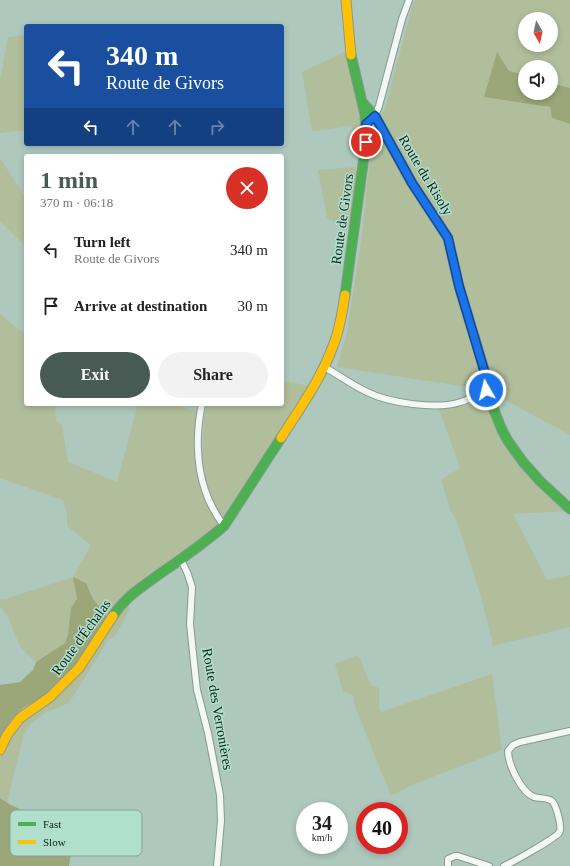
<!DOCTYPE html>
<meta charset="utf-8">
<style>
body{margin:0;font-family:"Times New Roman",serif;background:#f2f2f2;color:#222;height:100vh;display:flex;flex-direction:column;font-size:15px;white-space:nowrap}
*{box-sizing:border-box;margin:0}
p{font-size:13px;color:#767676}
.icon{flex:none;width:22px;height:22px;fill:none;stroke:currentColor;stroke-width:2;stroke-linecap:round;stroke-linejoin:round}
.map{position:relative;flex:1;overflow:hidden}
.details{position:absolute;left:24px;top:154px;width:260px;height:252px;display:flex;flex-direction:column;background:#fff;border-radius:4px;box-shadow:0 2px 6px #0003}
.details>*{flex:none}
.hud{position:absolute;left:24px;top:24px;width:260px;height:122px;border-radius:4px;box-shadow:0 2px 6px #0003;background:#1a4fa0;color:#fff;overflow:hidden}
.needle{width:26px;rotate:171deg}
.controls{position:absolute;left:518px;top:12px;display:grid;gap:8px}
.controls a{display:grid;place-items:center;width:40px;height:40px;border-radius:50%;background:#fff;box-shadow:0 2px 6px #0003;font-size:20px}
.speed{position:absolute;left:296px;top:802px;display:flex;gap:8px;font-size:20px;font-weight:700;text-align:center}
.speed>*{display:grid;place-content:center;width:52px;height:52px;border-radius:50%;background:#fff;box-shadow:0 2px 6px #0003;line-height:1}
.speed small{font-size:10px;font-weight:400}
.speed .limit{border:6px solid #d22;background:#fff;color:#111}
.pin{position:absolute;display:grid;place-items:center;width:34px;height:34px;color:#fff;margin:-17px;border:2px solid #fff;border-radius:50%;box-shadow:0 1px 4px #0007}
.me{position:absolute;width:44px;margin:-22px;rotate:352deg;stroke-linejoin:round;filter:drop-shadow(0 0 3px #0008)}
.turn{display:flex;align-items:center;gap:14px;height:84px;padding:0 16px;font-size:18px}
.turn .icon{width:52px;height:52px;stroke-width:2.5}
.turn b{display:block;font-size:28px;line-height:34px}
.lanes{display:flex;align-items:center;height:38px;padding:0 16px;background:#0003;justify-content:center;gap:20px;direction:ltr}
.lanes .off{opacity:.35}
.round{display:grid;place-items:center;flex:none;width:42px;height:42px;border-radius:21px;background:#f2f2f2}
.headline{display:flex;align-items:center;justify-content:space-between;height:68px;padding:0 16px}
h1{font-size:24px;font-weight:600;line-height:30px;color:#475b54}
.primary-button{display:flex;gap:8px;margin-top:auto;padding:8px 16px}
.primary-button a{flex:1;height:46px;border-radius:24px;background:#475b54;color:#fff;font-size:16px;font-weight:600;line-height:46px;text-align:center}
.primary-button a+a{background:#f2f2f2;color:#222}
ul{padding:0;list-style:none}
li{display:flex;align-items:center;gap:12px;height:56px;padding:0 16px}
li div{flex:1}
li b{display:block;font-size:15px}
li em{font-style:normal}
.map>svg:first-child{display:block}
.green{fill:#b1be9c;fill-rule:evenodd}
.forest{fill:#9ba778}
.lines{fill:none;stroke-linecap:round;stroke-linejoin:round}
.street-casing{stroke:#869a92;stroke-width:8}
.fast-casing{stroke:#869a92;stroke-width:11}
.slow-casing{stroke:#869a92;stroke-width:11}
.street{stroke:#f3f7f5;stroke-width:6}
.fast{stroke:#4caf50;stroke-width:9}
.slow{stroke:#ffc107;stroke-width:9}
.route-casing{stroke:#114b97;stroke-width:10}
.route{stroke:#1a73e8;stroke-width:7}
.labels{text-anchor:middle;stroke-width:3;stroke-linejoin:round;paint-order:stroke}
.street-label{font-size:14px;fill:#0f211b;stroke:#b0dfcc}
.key{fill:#b0dfcc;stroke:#80a697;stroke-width:1}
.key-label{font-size:11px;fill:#0f211b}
</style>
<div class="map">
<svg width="570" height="866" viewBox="0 0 570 866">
<rect width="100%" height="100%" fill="#aec8bd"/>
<!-- green -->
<g class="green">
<path d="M415,0H570V88L551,83V67H525V75L509,71L484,97L550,107L552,118L570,124V435L487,390L337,367L347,332L362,235L373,127L385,109L412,6ZM525,19H551V45H525Z"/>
<path d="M26,35V130L0,133V81L8,37Z"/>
<path d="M347,51L360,105L363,147L356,148L352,126L312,131L302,72Z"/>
<path d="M0,158L26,198V247L0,221Z"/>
<path d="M356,167L357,172L350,230L327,218L318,170Z"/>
<path d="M0,314L26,335V404H55L56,420L62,425L68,462L117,482L138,404H183V408L199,411C198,432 194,461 199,481C203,495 210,508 217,521V526L213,530L117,602L107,616L93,599L86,583L74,588L77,599L72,608L68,636L65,643L36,662L26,653L20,646L7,615L0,606V599H5L73,577L91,545L67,526V514L63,500L0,478Z"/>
<path d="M282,380L309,386L273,445L228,514L224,517L220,513L213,503L202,469L204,419L207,404H282Z"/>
<path d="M484,397L487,399L502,436L570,511L513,514L547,580L570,575V627L493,646C484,603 471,565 458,524L455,517L451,512L441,480L460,468L439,409C457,409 468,406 484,397Z"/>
<path d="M129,603V610L115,636L108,640L69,703L46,712L31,724L24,734L7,802L0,798V758L8,738L19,724L76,676L93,655L116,618Z"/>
<path d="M358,655L371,685L379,688V708L381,712L492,674L502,750L415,784L391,796L354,704L353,695L343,692L335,664Z"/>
</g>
<!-- forest -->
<g class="forest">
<path d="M497,52L509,71L525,75V93H551V83L570,88V124L552,118L550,107L484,97Z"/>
<path d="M73,577L86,583L93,599L107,616L103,625L81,661L49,694L23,708L12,719L0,737V685L20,682L33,670L36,662L65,643L68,635L71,608L77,599Z"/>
<path d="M0,798L11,805L74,834L69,866H0Z"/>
</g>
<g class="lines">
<defs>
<g id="street">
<path d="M366,124L375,116L379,106L402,19L409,0"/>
<path d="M324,367C339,375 352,385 367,392C389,403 437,410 461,402C470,399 478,394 486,390"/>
<path d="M202,404C196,431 196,464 205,490C209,503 216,515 224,526"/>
<path d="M181,560L187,572L192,587L190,624L195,672L197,690L208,733L220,795L221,821L217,866"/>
<path d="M448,866V859L455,856H458L489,866"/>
<path d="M504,866C513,862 554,839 559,833C563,828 556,805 552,801C547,797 539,799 534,797C521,792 508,764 508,751L513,745L520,742L570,731"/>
</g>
<g id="fast">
<path d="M363,103L375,116L412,183L448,238L459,286L484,369L486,390L502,430L508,441L523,462L540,481L570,509"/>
<path d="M345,295L366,142L365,115L351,55"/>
<path d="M113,616C125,597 143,586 161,573C183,558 204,543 224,526L281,438"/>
</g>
<g id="slow">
<path d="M346,0L351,55"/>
<path d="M281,438C300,408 321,379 333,346C340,330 342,312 345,295"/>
<path d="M0,750L7,735L20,718L50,697L79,668L113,616"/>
</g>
</defs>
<!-- street casing -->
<use href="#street" class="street-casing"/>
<!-- fast casing -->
<use href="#fast" class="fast-casing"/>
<!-- slow casing -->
<use href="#slow" class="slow-casing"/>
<!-- street -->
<use href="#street" class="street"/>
<!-- fast -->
<use href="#fast" class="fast"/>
<!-- slow -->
<use href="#slow" class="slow"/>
</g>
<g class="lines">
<defs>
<path id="route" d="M366,142V124L375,116L412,183L448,238L459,286L484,370L486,390"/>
</defs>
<!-- route casing -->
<use href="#route" class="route-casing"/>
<!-- route -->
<use href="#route" class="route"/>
</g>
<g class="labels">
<!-- street labels -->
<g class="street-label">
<text transform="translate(426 175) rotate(59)" y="5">Route du Risoly</text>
<text transform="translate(342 219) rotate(-82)" y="5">Route de Givors</text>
<text transform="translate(81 637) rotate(-54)" y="5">Route d'Échalas</text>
<text transform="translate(218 709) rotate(80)" y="5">Route des Verronières</text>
</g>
</g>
<!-- legend -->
<rect x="10" y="810" width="132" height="46" rx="6" class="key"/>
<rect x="18" y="822" width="18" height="4" fill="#4caf50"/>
<rect x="18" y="840" width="18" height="4" fill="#ffc107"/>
<g class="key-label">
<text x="43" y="828">Fast</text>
<text x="43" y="846">Slow</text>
</g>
</svg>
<div class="controls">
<a><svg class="needle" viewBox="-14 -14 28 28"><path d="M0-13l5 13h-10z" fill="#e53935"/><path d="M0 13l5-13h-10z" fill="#767676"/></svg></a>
<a><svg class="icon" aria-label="sound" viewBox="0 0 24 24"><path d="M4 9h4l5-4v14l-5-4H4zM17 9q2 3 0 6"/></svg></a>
</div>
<div class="speed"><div>34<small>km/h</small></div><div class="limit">40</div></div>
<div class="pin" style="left:366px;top:142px;background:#d93025"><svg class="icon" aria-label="arrive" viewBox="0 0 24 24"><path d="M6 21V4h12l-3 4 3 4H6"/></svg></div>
<svg class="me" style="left:486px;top:390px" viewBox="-20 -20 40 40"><circle r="17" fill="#1a73e8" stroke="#fff" stroke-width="3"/><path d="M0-11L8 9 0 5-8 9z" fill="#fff"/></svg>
<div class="hud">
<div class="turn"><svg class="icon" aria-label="left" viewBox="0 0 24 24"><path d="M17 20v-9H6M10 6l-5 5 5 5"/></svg><div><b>340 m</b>Route de Givors</div></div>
<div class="lanes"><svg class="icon" aria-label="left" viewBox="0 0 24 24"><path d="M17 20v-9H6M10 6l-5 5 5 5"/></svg><svg class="icon off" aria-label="ahead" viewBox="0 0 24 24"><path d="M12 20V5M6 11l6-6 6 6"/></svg><svg class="icon off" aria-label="ahead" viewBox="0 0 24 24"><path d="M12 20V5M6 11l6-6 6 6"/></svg><svg class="icon off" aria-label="right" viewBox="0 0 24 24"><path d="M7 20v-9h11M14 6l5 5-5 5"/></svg></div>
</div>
<section class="details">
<div class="headline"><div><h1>1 min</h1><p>370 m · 06:18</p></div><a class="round" style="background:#d93025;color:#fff"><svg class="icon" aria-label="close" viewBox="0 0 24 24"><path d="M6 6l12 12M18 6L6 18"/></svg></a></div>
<ul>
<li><svg class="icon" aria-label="left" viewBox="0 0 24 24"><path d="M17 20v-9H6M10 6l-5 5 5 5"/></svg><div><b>Turn left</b><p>Route de Givors</p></div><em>340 m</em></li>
<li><svg class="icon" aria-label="arrive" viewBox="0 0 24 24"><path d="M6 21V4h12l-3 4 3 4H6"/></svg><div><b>Arrive at destination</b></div><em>30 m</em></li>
</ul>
<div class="primary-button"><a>Exit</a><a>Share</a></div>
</section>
</div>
